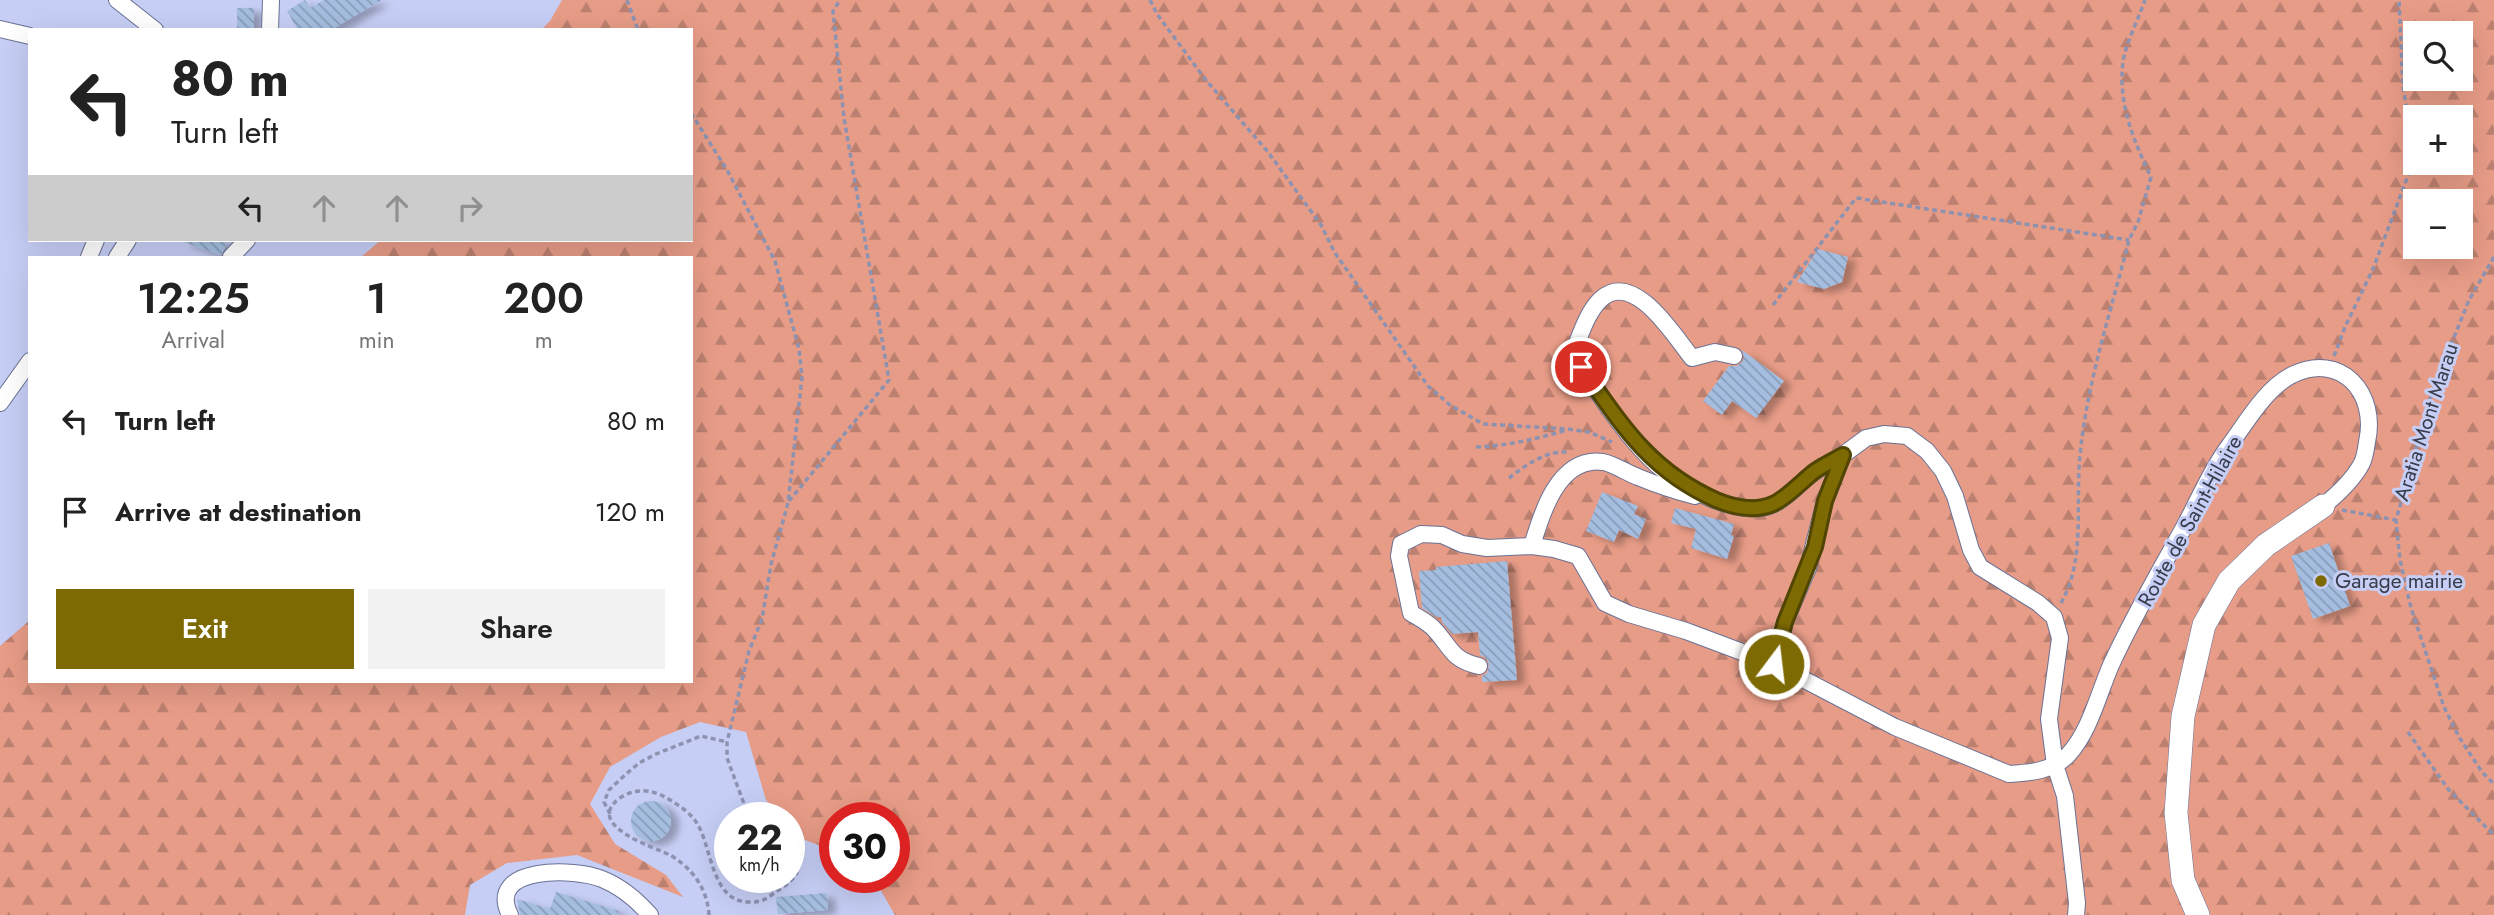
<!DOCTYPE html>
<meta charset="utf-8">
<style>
body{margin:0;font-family:Jost,sans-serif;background:#f2f2f2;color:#222;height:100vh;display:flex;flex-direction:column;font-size:26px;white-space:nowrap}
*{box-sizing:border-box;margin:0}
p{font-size:23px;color:#767676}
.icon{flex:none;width:38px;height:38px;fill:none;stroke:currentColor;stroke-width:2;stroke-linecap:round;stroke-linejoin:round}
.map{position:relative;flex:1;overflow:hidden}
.drawer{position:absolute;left:28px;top:256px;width:665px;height:427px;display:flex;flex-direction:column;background:#fff;border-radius:0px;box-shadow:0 7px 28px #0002}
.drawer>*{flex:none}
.banner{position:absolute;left:28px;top:28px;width:665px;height:214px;border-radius:0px;box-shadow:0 7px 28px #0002;background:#fff;color:#222;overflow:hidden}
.tools{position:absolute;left:2403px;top:21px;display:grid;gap:14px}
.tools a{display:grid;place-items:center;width:70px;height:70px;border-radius:0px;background:#fff;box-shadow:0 7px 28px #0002;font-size:35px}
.speed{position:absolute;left:714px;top:802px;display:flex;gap:14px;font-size:35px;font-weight:700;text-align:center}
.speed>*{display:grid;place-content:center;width:91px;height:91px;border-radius:50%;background:#fff;box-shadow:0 7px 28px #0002;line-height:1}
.speed small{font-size:18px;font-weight:400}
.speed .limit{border:10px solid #d22;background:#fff;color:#111}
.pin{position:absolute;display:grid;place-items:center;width:60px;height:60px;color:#fff;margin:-30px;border:4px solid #fff;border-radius:50%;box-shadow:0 2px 7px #0007}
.me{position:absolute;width:77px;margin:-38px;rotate:15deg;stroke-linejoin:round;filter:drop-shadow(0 0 5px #0008)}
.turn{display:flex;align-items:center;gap:24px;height:147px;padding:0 28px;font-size:32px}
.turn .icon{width:91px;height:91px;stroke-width:2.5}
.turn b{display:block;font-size:49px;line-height:60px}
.lanes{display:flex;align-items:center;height:66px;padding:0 28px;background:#0003;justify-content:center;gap:35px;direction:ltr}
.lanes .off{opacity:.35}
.eta{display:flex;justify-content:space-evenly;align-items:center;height:119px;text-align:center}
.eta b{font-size:42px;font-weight:600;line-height:49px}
.action{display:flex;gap:14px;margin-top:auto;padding:14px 28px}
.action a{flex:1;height:80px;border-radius:0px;background:#7d6a02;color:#fff;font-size:28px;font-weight:600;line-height:80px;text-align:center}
.action a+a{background:#f2f2f2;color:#222}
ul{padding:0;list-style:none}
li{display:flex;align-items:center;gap:21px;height:91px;padding:0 28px}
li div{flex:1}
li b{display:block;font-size:26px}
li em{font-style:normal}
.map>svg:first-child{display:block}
.forest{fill:url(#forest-firs);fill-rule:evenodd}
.building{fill:url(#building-back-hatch);filter:url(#shadow)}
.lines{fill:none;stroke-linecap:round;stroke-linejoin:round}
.street-casing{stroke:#6a7194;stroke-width:18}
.secondary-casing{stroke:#6a7194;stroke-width:24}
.path{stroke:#8c92b0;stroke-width:3.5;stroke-dasharray:5 3.5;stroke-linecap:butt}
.street{stroke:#fff;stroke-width:16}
.secondary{stroke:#fff;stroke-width:23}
.route-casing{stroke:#514501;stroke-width:18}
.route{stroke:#7d6a02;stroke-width:12}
.poi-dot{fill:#7d6a02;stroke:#c6cef5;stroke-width:2.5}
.labels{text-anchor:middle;stroke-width:6;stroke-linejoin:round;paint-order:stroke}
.street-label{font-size:21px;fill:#383c4b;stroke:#c6cef5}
.poi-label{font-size:21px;fill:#383c4b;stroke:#c6cef5;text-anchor:start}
</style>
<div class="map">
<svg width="2494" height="915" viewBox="0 0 2494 915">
<defs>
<pattern id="forest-firs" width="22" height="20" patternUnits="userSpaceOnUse" patternTransform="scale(1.75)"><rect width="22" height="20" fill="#e79c87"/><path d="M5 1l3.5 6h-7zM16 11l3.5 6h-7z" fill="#bc8070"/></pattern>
<pattern id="building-back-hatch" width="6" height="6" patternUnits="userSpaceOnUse" patternTransform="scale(1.75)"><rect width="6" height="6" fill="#a5bee0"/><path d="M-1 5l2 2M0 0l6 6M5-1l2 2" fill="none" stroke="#879cb8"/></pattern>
<filter id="shadow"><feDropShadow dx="8" dy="4.5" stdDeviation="3.5" flood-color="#0004"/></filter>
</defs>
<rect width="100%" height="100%" fill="#c6cef5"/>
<!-- forest -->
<path class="forest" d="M562,0H2494V915H895L873,877H894V817H835V851L799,838L789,827V817H781L766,800L746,732L700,722L661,737L610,767L590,804L615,844L666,875L683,897L577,855L507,863L470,885L465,915H0V646L30,620V681H691V257H361L381,240H691V30H541L550,21ZM2415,33H2460V79H2415ZM2415,117H2460V163H2415ZM2415,201H2460V247H2415Z"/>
<!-- building -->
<g class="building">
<path d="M305,0L310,8L324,0H382L331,30H298L287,11Z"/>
<rect x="237" y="8" width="17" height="22"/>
<path d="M183,240H228L221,255L183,242Z"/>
<path d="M1818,249L1848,257L1842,282L1824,289L1797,282Z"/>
<path d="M1742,350L1784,381L1756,418L1732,401L1722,415L1703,401L1729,366H1737L1742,362L1744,357Z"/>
<path d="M1602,492L1638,506L1634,514L1646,519L1638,539L1619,530L1614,542L1586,531Z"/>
<path d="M1675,508L1734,524L1731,535L1734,536L1727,559L1691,548L1696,529L1671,523Z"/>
<path d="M2329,543L2350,606L2313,619L2291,556Z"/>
<path d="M1507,561L1517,680L1482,682V676L1487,673L1489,664L1486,658L1480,655L1478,632L1452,634L1442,622L1441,617H1436L1422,608L1419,571L1436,570V567Z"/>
<circle cx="651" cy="821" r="20"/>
<path d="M556,892L619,911L618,915H520L517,899L550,909Z"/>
<path d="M827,893L828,910L778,914L776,897Z"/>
</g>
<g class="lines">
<defs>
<g id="street">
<path d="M117,0L155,30"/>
<path d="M0,29L30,36"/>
<path d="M270,30L271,0"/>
<path d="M89,257L96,240"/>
<path d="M117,257L128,240"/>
<path d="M231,257L247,240"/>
<path d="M1734,356L1715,352L1692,358C1675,337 1634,269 1601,299C1588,311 1581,333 1575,348C1586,382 1631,442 1657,465C1683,488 1739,520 1774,504C1789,497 1802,480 1816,471C1824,465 1834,460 1843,455"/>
<path d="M0,403L30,361"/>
<path d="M1532,546C1541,515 1558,456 1603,462C1614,464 1627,473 1638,477C1657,485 1675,491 1695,496"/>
<path d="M1774,664L1785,622L1808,568L1825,501L1843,455L1866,438L1884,434L1907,436L1927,451L1943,471L1955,496L1971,550L1980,567L2038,603L2054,617L2060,638L2049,719L2055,765L2065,796L2077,903L2076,915"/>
<path d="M1479,666C1452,660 1452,649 1435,630C1429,623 1419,618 1411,613L1399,556L1401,544L1421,534L1442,535L1462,544L1487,548L1532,546L1554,549L1578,556L1605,603L1629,614L1686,631L1774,664L1895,727L2009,774C2029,773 2053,771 2068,755C2090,731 2098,695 2111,665C2132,619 2158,574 2183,529C2198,502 2210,471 2229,446C2246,423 2265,389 2292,375C2341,351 2378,393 2367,442C2366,449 2365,457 2362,463C2353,480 2338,494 2323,506"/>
<path d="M510,915C485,865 576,868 602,879C622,887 636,899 650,915"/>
</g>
<path id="secondary" d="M2198,915L2183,880L2176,813L2183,716L2204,625L2229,581L2266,545L2323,506"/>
</defs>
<!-- street casing -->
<use href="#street" class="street-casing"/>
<!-- secondary casing -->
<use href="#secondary" class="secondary-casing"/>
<!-- path -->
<g class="path">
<path d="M627,0L638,30"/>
<path d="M1150,0L1157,14L1205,79L1268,152L1321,225L1335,253L1428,386L1450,405L1483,424L1568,429L1589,432L1612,442"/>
<path d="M691,113L727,170L775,261L799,349L802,377L788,503L771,564L762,619L749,651L727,742V758L749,817"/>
<path d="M2494,257L2469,300L2432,392L2396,520L2400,560L2411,608L2444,707L2459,737L2482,772L2494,784"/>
<path d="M1773,305L1856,198L2129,240"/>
<path d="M2334,356L2345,327L2373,269L2412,165L2413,148L2403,86L2399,0"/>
<path d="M1476,447C1506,446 1537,439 1566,430"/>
<path d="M1509,478C1526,465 1545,451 1567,452"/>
<path d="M789,501L889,380L844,118L833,11L840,0"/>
<path d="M2342,510L2396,520"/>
<path d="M2061,603C2086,560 2075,503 2080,455C2087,383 2111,311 2129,240L2138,222L2151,177C2133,139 2118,104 2123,62C2125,46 2139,17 2145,0"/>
<path d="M2408,732L2448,789L2494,835"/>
<path d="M610,814L604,802L609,790L625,775L639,763L656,754L701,736L727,742"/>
<path d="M709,915C708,899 702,884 691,872C686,866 677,859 670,855C656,848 582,825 620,798C633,789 647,789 661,795C674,802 690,811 698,825C712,849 712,903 750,902C759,902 763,901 770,896C781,888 790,884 797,873L789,863"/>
</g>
<!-- street -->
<use href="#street" class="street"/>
<!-- secondary -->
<use href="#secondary" class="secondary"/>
</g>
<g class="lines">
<defs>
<path id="route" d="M1581,367C1622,425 1649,470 1716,500C1733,507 1755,512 1773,504C1787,498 1803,480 1815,471C1824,465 1834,460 1843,455L1825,501L1815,547L1785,622L1774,664"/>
</defs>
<!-- route casing -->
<use href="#route" class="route-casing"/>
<!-- route -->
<use href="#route" class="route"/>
</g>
<!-- markers -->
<circle class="poi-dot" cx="2321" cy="581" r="7"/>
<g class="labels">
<!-- street labels -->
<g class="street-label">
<text transform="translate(2426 422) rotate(-72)" y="7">Aratia Mont Marau</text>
<text transform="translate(2190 521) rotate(-61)" y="7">Route de Saint-Hilaire</text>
</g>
<!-- poi labels -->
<g class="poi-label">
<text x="2335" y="588">Garage mairie</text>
</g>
</g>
</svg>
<div class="tools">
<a><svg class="icon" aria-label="search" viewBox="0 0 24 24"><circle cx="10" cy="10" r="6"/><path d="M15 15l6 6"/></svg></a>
<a>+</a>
<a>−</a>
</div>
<div class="speed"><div>22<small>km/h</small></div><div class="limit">30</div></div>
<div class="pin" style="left:1581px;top:367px;background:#d93025"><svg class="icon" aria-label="arrive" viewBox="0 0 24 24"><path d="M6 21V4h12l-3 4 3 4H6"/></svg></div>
<svg class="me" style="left:1774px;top:664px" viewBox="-20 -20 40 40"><circle r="17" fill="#7d6a02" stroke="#fff" stroke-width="3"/><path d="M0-11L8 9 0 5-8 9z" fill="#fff"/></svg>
<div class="banner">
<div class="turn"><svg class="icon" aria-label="left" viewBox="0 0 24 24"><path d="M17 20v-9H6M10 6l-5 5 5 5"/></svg><div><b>80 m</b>Turn left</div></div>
<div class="lanes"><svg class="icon" aria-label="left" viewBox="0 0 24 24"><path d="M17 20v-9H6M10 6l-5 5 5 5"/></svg><svg class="icon off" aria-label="ahead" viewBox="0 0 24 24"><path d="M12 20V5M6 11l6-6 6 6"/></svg><svg class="icon off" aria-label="ahead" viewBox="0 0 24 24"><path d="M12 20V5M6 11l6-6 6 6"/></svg><svg class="icon off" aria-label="right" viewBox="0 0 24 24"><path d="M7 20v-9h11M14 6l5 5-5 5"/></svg></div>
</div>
<section class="drawer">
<div class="eta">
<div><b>12:25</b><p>Arrival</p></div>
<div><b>1</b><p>min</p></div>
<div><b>200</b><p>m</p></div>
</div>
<ul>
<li><svg class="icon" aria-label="left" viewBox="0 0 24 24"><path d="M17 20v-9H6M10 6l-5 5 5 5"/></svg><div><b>Turn left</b></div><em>80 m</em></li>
<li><svg class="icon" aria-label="arrive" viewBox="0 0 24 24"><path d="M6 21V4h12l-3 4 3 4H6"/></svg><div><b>Arrive at destination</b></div><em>120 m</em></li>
</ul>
<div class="action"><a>Exit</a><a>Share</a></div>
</section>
</div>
